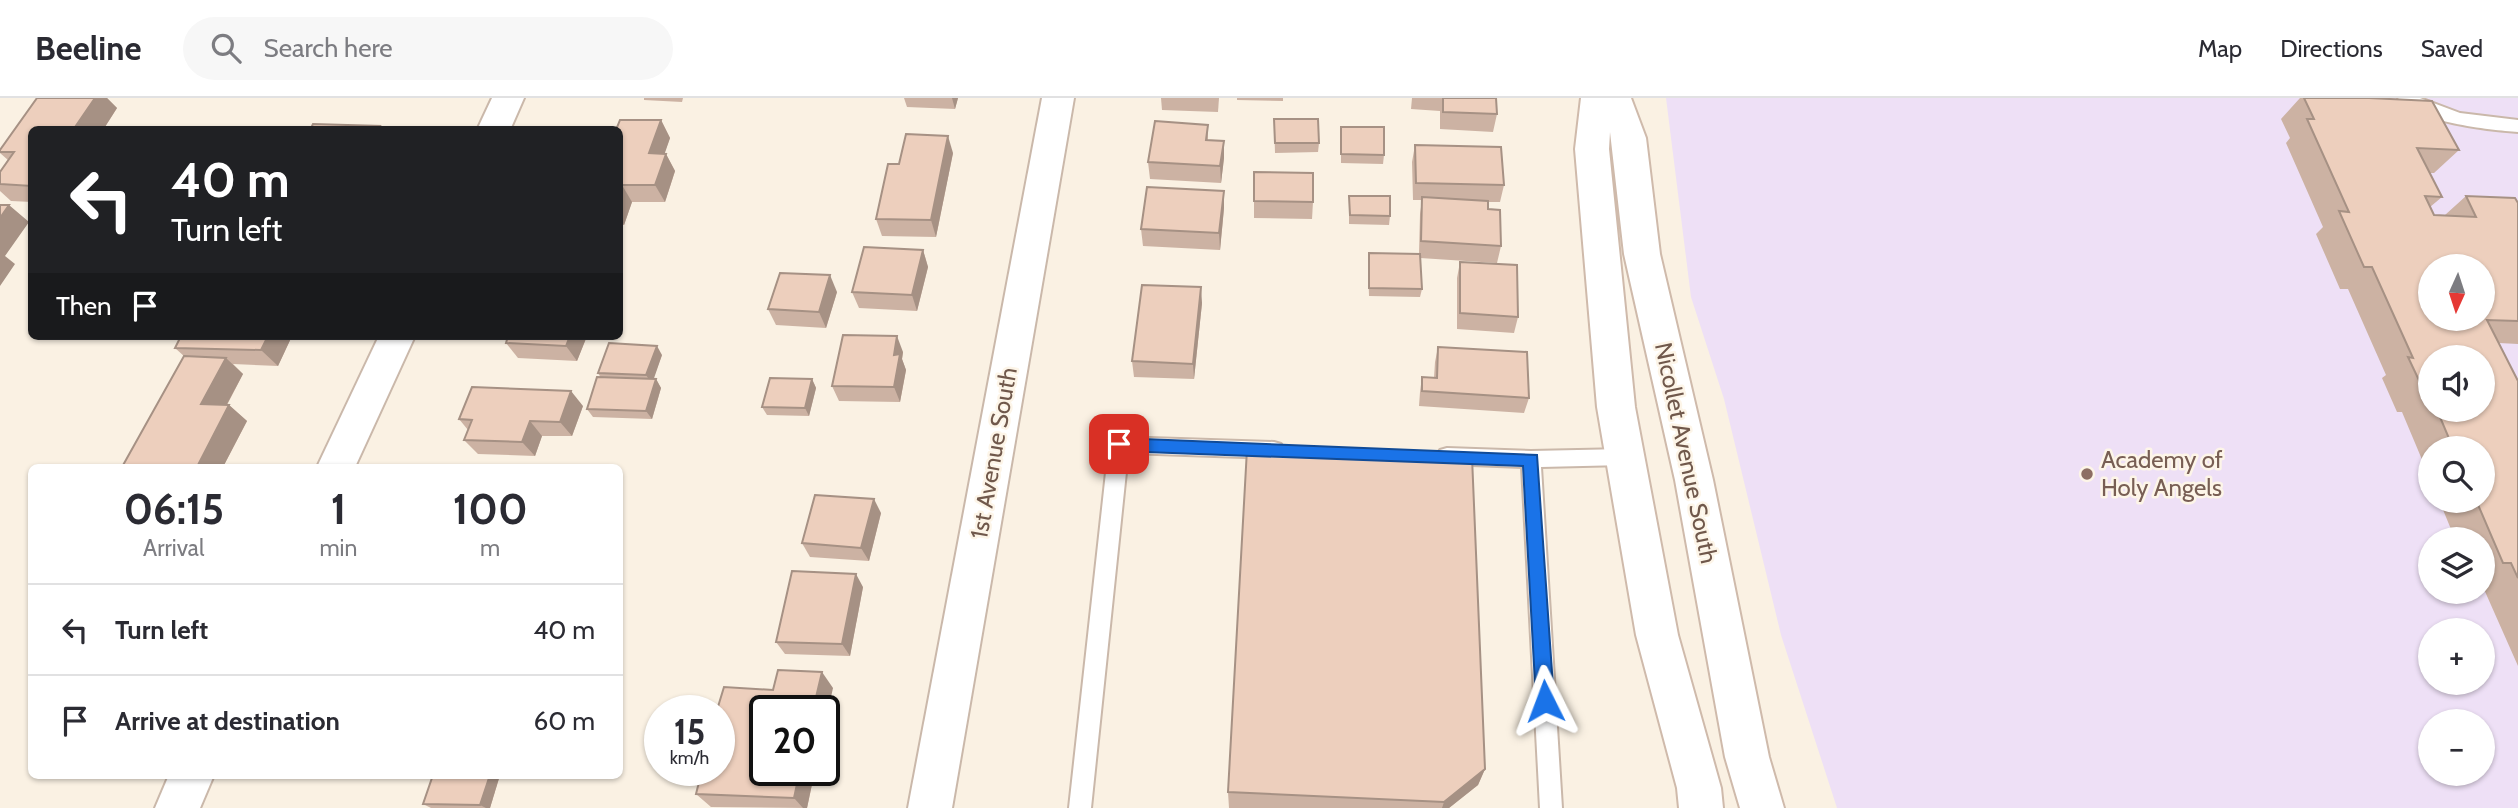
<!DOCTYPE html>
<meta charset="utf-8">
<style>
body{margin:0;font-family:Cabin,sans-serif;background:#f7f7f7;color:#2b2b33;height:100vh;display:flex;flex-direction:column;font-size:26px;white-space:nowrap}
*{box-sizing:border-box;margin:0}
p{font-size:23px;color:#7c7c81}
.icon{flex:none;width:38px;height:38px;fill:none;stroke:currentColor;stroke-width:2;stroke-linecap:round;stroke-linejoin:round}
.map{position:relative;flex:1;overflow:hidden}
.sheet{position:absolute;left:28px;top:366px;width:595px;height:315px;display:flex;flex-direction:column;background:#fff;border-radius:10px;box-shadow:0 2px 5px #0004}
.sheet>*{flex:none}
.top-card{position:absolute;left:28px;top:28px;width:595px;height:214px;border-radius:10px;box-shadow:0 2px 5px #0004;background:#202124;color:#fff;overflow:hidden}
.needle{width:46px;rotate:183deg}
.fabs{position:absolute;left:2418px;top:156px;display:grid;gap:14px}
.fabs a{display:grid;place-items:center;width:77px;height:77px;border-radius:50%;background:#fff;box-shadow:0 2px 5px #0004;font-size:35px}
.speed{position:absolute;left:644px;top:597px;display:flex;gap:14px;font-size:35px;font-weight:700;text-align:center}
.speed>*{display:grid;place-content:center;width:91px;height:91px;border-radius:50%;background:#fff;box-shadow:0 2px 5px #0004;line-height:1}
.speed small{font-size:18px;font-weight:400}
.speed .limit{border:4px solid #111;border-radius:10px;background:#fff;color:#111}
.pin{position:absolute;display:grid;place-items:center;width:60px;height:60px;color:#fff;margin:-30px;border-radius:14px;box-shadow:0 4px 10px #0006}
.me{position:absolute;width:77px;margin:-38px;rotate:357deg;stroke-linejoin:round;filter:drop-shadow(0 0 5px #0008)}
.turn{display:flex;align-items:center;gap:24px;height:147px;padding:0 28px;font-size:32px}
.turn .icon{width:91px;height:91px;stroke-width:2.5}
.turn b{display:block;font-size:49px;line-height:60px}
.then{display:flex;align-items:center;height:66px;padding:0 28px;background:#0003;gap:14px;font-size:26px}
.eta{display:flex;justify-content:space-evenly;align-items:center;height:119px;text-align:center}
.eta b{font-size:42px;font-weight:700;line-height:49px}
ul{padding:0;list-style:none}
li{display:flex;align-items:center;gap:21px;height:91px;padding:0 28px;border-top:2px solid #e1e1e2}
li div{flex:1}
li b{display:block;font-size:26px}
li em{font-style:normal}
header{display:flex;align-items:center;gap:42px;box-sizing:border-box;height:98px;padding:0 35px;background:#fff;border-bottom:2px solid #e1e1e2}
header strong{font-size:33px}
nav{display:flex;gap:38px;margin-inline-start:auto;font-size:24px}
.search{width:490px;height:63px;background:#f7f7f7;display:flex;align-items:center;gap:18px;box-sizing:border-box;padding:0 24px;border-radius:38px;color:#7c7c81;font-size:26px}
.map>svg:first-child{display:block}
.education{fill:#eee0f6;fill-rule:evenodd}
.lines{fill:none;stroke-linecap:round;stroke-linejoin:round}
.lane-casing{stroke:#cab8aa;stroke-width:4}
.street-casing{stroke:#cab8aa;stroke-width:4}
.secondary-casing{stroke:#cfbaab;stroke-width:4}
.lane{fill:#fff;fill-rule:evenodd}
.street{fill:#fff;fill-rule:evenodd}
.secondary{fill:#fff;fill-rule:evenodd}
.wall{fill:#ccb2a3;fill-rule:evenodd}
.shaded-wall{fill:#a69184}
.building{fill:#edcfbd;stroke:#a69184;stroke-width:2;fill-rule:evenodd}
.route{fill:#1a73e8;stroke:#114b97;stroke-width:2}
.education-dot{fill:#8d6e63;stroke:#fdf5e8;stroke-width:2.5}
.labels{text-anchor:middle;stroke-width:5;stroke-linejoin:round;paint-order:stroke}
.street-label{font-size:24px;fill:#70584b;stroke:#fdf5e8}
.education-label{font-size:24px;fill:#785e54;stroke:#fdf5e8;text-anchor:start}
</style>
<header>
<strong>Beeline</strong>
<div class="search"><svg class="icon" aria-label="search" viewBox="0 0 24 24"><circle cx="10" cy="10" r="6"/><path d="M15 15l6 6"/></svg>Search here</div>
<nav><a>Map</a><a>Directions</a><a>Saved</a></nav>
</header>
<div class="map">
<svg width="2518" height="710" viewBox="0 0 2518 710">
<rect width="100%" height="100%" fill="#faf1e3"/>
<!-- education -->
<path class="education" d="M1666,0H2518V710H1837L1781,537L1724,301L1691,199ZM2431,168H2483V220H2431ZM2431,259H2483V312H2431ZM2431,350H2483V402H2431ZM2431,441H2483V494H2431ZM2431,532H2483V584H2431ZM2431,623H2483V676H2431Z"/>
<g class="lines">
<defs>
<g id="lane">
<path d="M2398,0H2420L2460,15L2518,22V34C2490,32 2414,24 2398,0Z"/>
<path d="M1119,339L1274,344L1281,346L1284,352L1281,358L1274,360L1128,355L1091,710H1069L1109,347L1112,341Z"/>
<path d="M1447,350L1531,353L1625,351L1632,353L1635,359L1632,365L1625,367L1541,369L1562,710H1540L1522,369L1447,366L1440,364L1437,358L1440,352Z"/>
</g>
<g id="street">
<path d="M492,0H524L510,32H477Z"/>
<path d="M1042,0H1074L952,710H908Z"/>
<path d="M379,238H415L355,369H317Z"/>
<path d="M169,677H214L200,710H155Z"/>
</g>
<path id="secondary" d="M1581,0H1631L1646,40L1660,156L1713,382L1769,659L1784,710H1740L1725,659L1675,382L1624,156L1610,34L1609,51L1635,309L1678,537L1721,690L1723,710H1679L1677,690L1636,537L1597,309L1575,51Z"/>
</defs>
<!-- lane casing -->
<use href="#lane" class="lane-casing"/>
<!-- street casing -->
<use href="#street" class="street-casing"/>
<!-- secondary casing -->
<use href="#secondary" class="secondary-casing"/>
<!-- lane -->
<use href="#lane" class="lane"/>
<!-- street -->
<use href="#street" class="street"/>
<!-- secondary -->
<use href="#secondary" class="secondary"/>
</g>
<!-- wall -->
<g class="wall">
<path d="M37,0H107L117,10L103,32H32V104L11,103L0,93V74L8,62L0,55V52Z"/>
<path d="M644,0H683L682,4L644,2Z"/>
<path d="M904,0H958L955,11L907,9Z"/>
<path d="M1161,0H1219L1218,14L1162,12Z"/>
<path d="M1237,0H1283V3L1237,2Z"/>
<path d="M1412,0H1496L1497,16L1493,34L1440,31V13L1411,11Z"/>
<path d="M2300,0H2369L2459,52L2434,75H2429L2442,99L2430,109L2434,117H2445L2466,98L2518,105V246L2499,245L2518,283V568L2483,489V441H2455L2439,402H2483V350H2431V383L2402,314H2397L2382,280L2386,277L2348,191H2340L2316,136L2323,129L2286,45L2290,40L2281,21ZM2431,259L2483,312H2431Z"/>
<path d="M1274,21L1319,45L1318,54L1275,55Z"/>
<path d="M661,22L670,40L664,56H666L675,73L665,104H632L624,127H620V32Z"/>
<path d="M1208,27V42L1224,43V60L1221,85L1150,81L1148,64Z"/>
<path d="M1341,29L1384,57L1383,66L1341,65Z"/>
<path d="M1415,47L1504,87L1500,104H1488V111L1501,148L1497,165L1420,160L1422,191L1420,199L1369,198L1368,164L1369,155L1419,156L1420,116L1422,102H1413L1412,64Z"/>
<path d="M953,55L936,139L882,138L876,121Z"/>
<path d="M1254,74L1313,104L1312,121L1254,120Z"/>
<path d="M1349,98L1390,118L1389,127L1349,126Z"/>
<path d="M1224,110L1220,152L1143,148L1141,131Z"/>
<path d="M923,152L928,169L917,213L859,210L852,194Z"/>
<path d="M1460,164L1518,219L1514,235L1457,231V180Z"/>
<path d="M837,194L826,230L776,227L768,211Z"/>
<path d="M1202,205L1194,281L1134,279L1132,263Z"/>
<path d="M181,238H292L278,268L233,266L243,276L227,307H229L247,323L223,369L185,259L175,250Z"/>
<path d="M587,238L577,263L518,260L506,245Z"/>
<path d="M1438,249L1529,300L1524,315L1419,308L1420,294L1422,279L1434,280L1435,264Z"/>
<path d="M903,254L902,261L906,272L900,304L839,303L832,288Z"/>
<path d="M662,257L653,281H656L661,290L652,321L593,319L587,311L601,280L598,275Z"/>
<path d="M812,281L816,290L809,318L767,317L762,309Z"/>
<path d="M583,308L572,338H542L535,358L478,356L464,342L468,332L459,321Z"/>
<path d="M881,415L869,463L810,459L802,445Z"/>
<path d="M863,489L850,558L785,556L776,544Z"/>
<path d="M833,590L765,672H815L807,710L711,709L696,696L773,592Z"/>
<path d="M1485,671L1478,687L1449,710H1229L1228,694Z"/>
<path d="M433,677H500L490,710H431L423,706Z"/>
</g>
<!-- shaded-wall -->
<g class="shaded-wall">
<path d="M95,0H107L117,10L103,32H73Z"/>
<path d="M952,0H958L955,11Z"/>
<path d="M661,22L670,40L659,72L649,55Z"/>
<path d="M948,38L953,55L936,139L931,122Z"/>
<path d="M1224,43V60L1221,85L1220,68Z"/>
<path d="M666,56L675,73L665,104L655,87Z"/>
<path d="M622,87L632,104L624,127L620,120V94Z"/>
<path d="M1224,93V110L1220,152L1219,135Z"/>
<path d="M9,107L29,124L5,158L15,166L0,188V120Z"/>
<path d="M923,152L928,169L917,213L912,197Z"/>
<path d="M830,177L837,194L826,230L819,214Z"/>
<path d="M1201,189L1202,205L1194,281L1193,266Z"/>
<path d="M268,238H292L278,268L261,252Z"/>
<path d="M570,238H587L577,263L566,248Z"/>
<path d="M897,238L903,254L902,261L906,272L900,304L894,289V257Z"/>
<path d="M657,248L662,257L652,286L646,277Z"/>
<path d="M226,260L243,276L219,321L201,306Z"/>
<path d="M656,281L661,290L652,321L646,313Z"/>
<path d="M812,281L816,290L809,318L805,310Z"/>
<path d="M571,293L583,308L572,338L560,324Z"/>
<path d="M229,307L247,323L223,369H197Z"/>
<path d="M530,323L542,338L535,358L522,344Z"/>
<path d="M874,401L881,415L869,463L861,450Z"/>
<path d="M856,476L863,489L850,558L842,546Z"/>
<path d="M822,574L833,590L824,631V612H813Z"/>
<path d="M1485,671L1478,687L1449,710H1442L1444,704Z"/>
<path d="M800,672H815L807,710H803L794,700Z"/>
<path d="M490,677H500L490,710H486L480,707Z"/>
</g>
<!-- building -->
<g class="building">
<path d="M37,0H95L73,32H32V88L0,86V74L14,54H0V52Z"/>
<path d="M1443,0H1496L1497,16L1443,14Z"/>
<path d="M2304,0H2369L2432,3L2459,52L2417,50L2442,99L2425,98L2434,117L2476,119L2466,98L2515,100L2518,105V223L2487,222L2518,283V480L2511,465H2503L2476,402H2483V350H2453L2437,312H2483V259H2431V298L2429,293H2424L2408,259L2413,260L2372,169H2364L2339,113L2349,114L2307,21H2314ZM2431,168H2483V220H2431Z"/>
<path d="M1274,21H1318L1319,45H1275Z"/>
<path d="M620,22H661L649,55L666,56L655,87H622L620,94V32H616Z"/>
<path d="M1155,23L1208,27L1206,42L1224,43L1220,68L1148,64Z"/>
<path d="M313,26L380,28L378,32H310Z"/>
<path d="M1341,29H1384V57L1341,56Z"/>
<path d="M906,36L948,38L931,122L876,121L888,66H899Z"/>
<path d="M1415,47L1501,49L1504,87L1416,85Z"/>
<path d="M1254,74L1313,75V104L1254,103Z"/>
<path d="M1147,89L1224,93L1219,135L1141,131Z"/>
<path d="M1349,98H1390V118L1350,117Z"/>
<path d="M1422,99L1488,103V111L1500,112L1501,148L1421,143Z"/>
<path d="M0,107H9L0,120Z"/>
<path d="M864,149L923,152L912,197L852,194Z"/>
<path d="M1369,155L1420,156L1422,191L1369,190Z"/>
<path d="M1460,164L1517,167L1518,219L1460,215Z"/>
<path d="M780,175L830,177L819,214L768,211Z"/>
<path d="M1142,187L1201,189L1193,266L1132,263Z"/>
<path d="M843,237L897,238L894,257L900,256L894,289L832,288Z"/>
<path d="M181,238H268L261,252L175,250Z"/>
<path d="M508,238H570L566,248L506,245Z"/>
<path d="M609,245L657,248L646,277L598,275Z"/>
<path d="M1438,249L1527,254L1529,300L1422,293V279L1437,280Z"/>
<path d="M184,258L226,260L201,306L229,307L197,369H122Z"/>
<path d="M597,279L656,281L646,313L587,311Z"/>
<path d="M770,280L812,281L805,310L762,309Z"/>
<path d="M472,289L571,293L560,324L530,323L522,344L464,342L472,322L459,321Z"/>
<path d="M1247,351L1472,359L1485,671L1444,704L1228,694Z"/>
<path d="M815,397L874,401L861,450L802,445Z"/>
<path d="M792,473L856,476L842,546L776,544Z"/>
<path d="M778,572L822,574L813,612H765V672H800L794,700L696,696L702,672H719V612H717L724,589L773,592Z"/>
<path d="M433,677H490L480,707L423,706Z"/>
</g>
<!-- route -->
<path class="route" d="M1119,340L1537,357L1554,603L1551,609L1545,611L1539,609L1536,603L1523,368L1119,353L1113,351L1111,346L1113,342Z"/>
<!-- markers -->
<circle class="education-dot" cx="2087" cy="376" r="7"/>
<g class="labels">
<!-- street labels -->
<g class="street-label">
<text transform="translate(994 355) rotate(-80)" y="8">1st Avenue South</text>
<text transform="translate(1686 355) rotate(78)" y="8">Nicollet Avenue South</text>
</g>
<!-- education labels -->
<g class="education-label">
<text x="2101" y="370">Academy of<tspan x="2101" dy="28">Holy Angels</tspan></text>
</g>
</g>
</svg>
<div class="fabs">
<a><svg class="needle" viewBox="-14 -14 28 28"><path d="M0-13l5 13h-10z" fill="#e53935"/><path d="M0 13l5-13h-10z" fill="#7c7c81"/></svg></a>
<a><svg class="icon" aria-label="sound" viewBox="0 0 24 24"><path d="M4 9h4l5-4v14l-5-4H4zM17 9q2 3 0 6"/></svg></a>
<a><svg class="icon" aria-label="search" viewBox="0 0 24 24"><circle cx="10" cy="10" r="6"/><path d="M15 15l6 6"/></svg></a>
<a><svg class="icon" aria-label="layers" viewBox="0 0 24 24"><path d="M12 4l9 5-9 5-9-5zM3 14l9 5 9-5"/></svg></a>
<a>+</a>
<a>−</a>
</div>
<div class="speed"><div>15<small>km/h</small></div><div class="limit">20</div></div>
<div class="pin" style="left:1119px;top:346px;background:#d93025"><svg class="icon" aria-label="arrive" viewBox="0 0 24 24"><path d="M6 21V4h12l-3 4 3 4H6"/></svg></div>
<svg class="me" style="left:1545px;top:603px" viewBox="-20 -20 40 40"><path d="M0-17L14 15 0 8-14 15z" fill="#1a73e8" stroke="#fff" stroke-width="4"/></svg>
<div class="top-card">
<div class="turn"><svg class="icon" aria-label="left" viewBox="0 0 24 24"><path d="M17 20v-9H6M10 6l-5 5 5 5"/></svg><div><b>40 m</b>Turn left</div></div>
<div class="then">Then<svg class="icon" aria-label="arrive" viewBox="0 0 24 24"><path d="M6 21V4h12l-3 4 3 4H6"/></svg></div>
</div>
<section class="sheet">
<div class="eta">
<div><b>06:15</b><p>Arrival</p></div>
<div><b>1</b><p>min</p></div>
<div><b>100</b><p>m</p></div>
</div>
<ul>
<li><svg class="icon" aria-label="left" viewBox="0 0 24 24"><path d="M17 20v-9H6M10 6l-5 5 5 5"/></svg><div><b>Turn left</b></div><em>40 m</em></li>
<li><svg class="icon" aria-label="arrive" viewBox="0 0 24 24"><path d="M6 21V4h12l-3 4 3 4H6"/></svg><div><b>Arrive at destination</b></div><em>60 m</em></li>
</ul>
</section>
</div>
